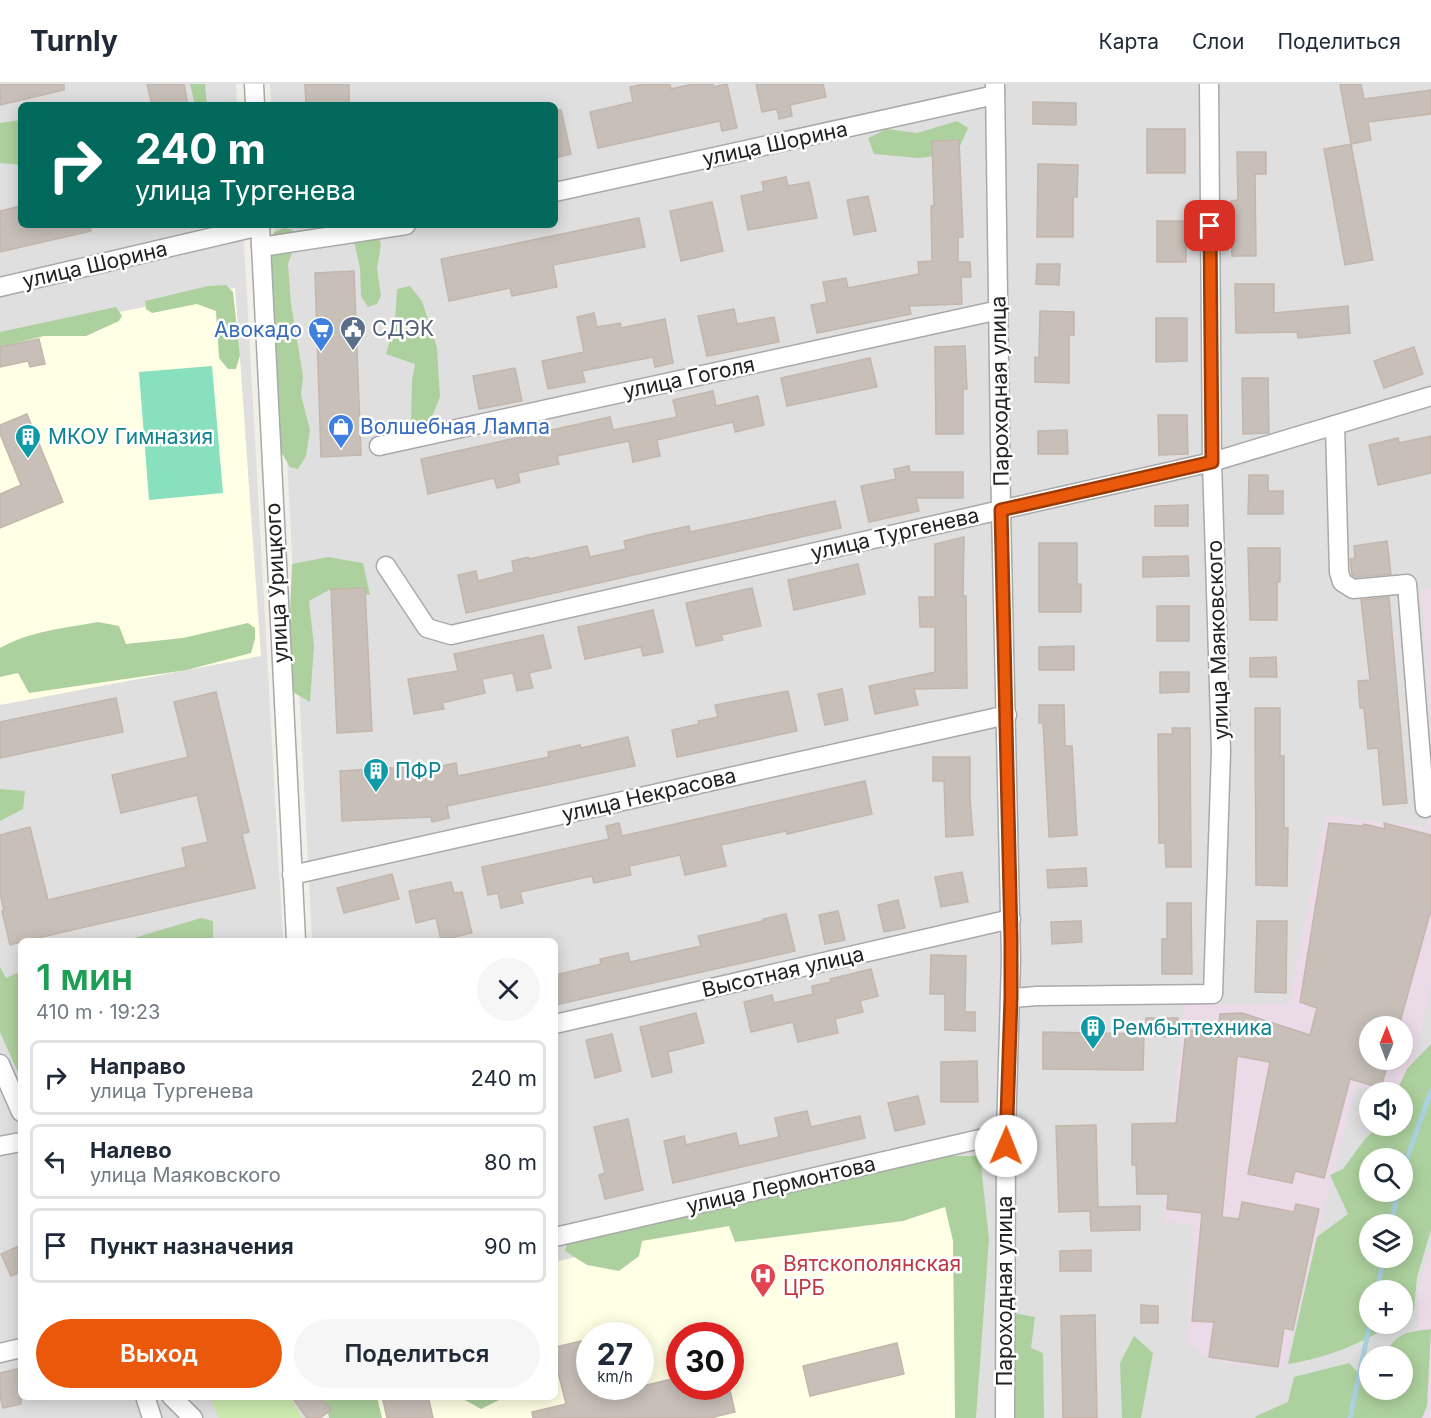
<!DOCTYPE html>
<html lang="ru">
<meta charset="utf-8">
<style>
body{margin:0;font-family:Inter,sans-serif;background:#f6f6f7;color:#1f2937;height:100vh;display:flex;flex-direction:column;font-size:22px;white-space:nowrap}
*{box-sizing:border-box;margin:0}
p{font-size:20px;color:#747a83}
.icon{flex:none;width:33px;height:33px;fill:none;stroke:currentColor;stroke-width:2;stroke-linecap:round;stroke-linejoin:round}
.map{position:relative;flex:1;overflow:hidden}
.sheet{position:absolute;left:18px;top:854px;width:540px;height:462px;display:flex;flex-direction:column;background:#fff;border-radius:9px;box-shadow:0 3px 15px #0003}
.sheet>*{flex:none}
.guide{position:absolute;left:18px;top:18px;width:540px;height:126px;border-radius:9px;box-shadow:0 3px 15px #0003;background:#00695c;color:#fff;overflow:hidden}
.needle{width:39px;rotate:1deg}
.controls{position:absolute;left:1359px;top:932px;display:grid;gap:12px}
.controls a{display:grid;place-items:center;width:54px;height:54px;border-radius:50%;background:#fff;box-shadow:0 3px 15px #0003;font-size:30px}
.speed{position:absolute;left:576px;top:1238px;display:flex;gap:12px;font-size:30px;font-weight:700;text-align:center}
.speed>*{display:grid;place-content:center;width:78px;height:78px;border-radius:50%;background:#fff;box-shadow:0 3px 15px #0003;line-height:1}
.speed small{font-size:15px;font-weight:400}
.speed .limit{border:9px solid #d22;background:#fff;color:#111}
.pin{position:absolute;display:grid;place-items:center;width:51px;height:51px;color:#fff;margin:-26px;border-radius:12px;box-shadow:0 3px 9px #0006}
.me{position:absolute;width:66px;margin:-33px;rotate:1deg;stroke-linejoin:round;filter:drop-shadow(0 0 4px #0008)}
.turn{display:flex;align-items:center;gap:21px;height:126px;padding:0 18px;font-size:27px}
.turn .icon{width:78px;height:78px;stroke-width:2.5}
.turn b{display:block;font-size:42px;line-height:51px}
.round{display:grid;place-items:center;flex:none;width:63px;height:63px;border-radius:32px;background:#f6f6f7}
.overview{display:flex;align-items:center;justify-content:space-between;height:102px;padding:0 18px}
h1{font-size:36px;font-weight:600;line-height:45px;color:#1e9e55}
.primary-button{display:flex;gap:12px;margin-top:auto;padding:12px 18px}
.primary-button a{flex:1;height:69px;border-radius:36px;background:#ea580c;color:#fff;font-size:24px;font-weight:600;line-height:69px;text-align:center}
.primary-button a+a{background:#f6f6f7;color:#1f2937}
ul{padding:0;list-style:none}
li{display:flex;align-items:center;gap:18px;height:75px;margin:0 12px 9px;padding:0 6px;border:3px solid #e0e1e3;border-radius:9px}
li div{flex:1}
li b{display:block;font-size:22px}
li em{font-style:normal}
header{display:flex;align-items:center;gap:36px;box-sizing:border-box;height:84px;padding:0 30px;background:#fff;border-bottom:2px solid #e0e1e3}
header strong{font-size:28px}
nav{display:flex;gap:33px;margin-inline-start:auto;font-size:21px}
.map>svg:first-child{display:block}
.residential{fill:#e0dfdf;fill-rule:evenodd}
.industrial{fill:#ebdbe8}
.education{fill:#ffffe5;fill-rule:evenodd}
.grass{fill:#cdebb0}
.forest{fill:#add19e;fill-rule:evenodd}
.pitch{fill:#88e0be}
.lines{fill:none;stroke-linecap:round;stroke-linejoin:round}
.stream{stroke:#aad3df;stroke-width:5}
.building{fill:#c7bfb8;stroke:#c4b6ab;stroke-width:1.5}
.minor-casing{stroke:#a9a9a9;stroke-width:21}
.minor{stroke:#fff;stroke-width:18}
.route-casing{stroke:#983908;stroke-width:15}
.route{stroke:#ea580c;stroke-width:10}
.labels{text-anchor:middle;stroke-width:5;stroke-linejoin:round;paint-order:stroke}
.street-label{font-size:21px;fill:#222;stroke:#fff}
.service-label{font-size:21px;fill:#4e5e75;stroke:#fff;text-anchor:start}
.shop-label{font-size:21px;fill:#366cbe;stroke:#fff;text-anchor:end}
.culture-label{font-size:21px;fill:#0d838f;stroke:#fff;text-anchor:start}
.health-label{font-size:21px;fill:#be3a42;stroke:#fff;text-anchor:start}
</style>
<header>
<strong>Turnly</strong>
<nav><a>Карта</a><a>Слои</a><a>Поделиться</a></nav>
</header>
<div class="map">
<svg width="1431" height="1334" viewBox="0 0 1431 1334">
<rect width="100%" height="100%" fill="#f2efe9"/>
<!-- residential -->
<g class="residential">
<path d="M0,0H236L237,21H21V141H243L283,856H21V1312L317,1313L321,1334H0Z"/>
<path d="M270,0H1431V1334H348L555,1312V856H312L275,141H555V21H271ZM1370,942H1402V975H1370ZM1370,1008H1402V1041H1370ZM1370,1074H1402V1107H1370ZM1370,1140H1402V1173H1370ZM1370,1206H1402V1239H1370ZM590,1251H640V1302H590ZM680,1251H730V1302H680ZM1370,1272H1402V1305H1370Z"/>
</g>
<!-- industrial -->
<g class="industrial">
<path d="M1431,503V642L1421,506Z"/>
<path d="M1431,721V902L1405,1013L1402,1008H1380L1359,1003L1369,962L1370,975H1402V942H1375Z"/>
<path d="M1325,731L1422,743L1284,1284L1241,1282L1205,1274L1188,1256L1193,1142L1163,1136L1184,920L1289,919Z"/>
<path d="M1431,1160V1334H1420L1418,1208Z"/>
</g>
<!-- education -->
<g class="education">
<path d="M235,204L261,572L0,621V253Z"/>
<path d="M973,1074L971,1334H352L349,1313L555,1312V1178ZM590,1251H640V1302H590ZM680,1251H730V1302H680Z"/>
</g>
<!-- grass -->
<path class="grass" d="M210,1313H290L302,1334H219Z"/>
<!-- forest -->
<g class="forest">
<path d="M190,0H205L207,21H195Z"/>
<path d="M21,36V81L0,79V39Z"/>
<path d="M957,37L968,44L959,64L937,72L918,74L874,70L868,54L887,45L917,49Z"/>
<path d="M284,144L293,146L294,163L288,180L291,220L303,292L301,311L310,346L306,372L298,385L290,383L280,366L267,169L274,148Z"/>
<path d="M378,151L381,161L377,184L381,212L377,220L368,223L361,212L360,184L353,153Z"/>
<path d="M226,201L233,208L240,271L236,285H228L219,274L216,227L197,220L152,229L146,225L145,217L208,202Z"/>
<path d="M410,202L422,217L437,264L440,313L425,349L411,339L412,296L415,280L386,270L395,238L397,205Z"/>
<path d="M116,223L122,232L119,237L86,252H44L0,263V248Z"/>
<path d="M328,473L363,479L370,511L329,506L309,517L314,562L310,618L289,606L285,583L290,529L292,480Z"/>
<path d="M98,538L119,542L126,560L183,554L248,539L255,544V555L251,569L187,586L29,609L18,589L0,593V564C30,547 65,544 98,538Z"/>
<path d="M0,705L25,707L23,725L0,737Z"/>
<path d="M201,834L213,837V853L210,856H127Z"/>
<path d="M0,883L6,894L21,887V911L19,912L21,914V995L0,948Z"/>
<path d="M1431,960V1146L1417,1193L1414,1226L1403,1234L1402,1206H1370V1239H1394C1362,1260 1326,1274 1288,1280L1317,1153L1348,1130L1330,1091L1343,1085L1365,1055L1380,1041H1402V1008H1396L1407,985ZM1370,1074H1402V1107H1370ZM1370,1140H1402V1173H1370Z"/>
<path d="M940,1072H980L989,1155L976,1334H955L953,1157L945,1123L903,1137L735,1158L729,1142L642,1157L639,1172L619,1187L587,1181L565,1167L568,1155Z"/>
<path d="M1014,1229L1035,1233L1031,1264L1043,1269L1044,1334H1011L1003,1242Z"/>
<path d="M1431,1245L1427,1322L1422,1334H1255L1258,1331L1288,1318L1294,1293L1349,1279L1369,1301L1370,1305H1402V1272H1385C1394,1249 1408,1248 1431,1245Z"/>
<path d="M1134,1252L1153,1269L1141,1334H1122L1120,1279Z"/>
<path d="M325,1312L377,1313L382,1334H329Z"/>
<path d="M464,1313V1312L505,1313L481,1325L465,1316Z"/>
</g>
<!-- pitch -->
<path class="pitch" d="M212,282L223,409L149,416L139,288Z"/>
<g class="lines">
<!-- stream -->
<g class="stream">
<path d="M1402,1088L1431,1007"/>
<path d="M1391,1140L1398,1107"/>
<path d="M1377,1206L1384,1173"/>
<path d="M1360,1288L1369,1297"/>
<path d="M1350,1334L1370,1239"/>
</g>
</g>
<!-- building -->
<g class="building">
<path d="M0,0H64V6L0,21Z"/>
<path d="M147,0H184L188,21H152Z"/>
<path d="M305,0H349V21H306Z"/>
<path d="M644,0H670L671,5L693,0H713L714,3L727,0L737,44L722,47L720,37L598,64L590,28L633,18L630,3Z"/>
<path d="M756,0H823L826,13L790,21L792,32L779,35L777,25L762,28Z"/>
<path d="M1340,0H1361L1364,15L1431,6V30L1368,38L1371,56L1351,60Z"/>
<path d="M1033,18L1076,19V41L1033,40Z"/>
<path d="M555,26H561L571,70L555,74Z"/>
<rect x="1147" y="45" width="38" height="44"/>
<path d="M959,56L963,153H958V178H970L971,193H961L962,220L909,222L911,230L817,249L811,221L827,218L823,198L846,194L848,204L919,190L918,178L932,177L931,122H934L932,57Z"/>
<path d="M1351,60L1373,176L1345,181L1324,65Z"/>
<path d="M1237,68H1266V90H1255L1256,172H1232L1231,117L1238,116Z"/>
<path d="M1038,80L1078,81L1077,113H1073V153H1037Z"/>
<path d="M786,93L788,102L809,98L817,134L748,146L741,112L764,107L762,98Z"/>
<path d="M868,112L876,147L854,151L847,116Z"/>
<path d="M712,118L723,167L681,177L670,127Z"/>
<path d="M21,122V141H90L91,147L0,168V127Z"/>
<path d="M639,134L645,163L553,181L557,203L512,212L510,204L449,217L441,175Z"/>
<rect x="1157" y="137" width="29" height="41"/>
<path d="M1037,180H1060L1059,201L1036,200Z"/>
<path d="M354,187L361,371L321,373L315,189Z"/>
<path d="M1235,200H1274V229L1348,222L1350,249L1298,254L1297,248L1236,249Z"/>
<path d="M734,225L737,240L774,233L779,258L707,272L698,232Z"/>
<path d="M1040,227L1074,228V251H1069V299L1035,298V273L1039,274Z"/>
<path d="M594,229L597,243L620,239L621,244L665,235L673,279L655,283L653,273L582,287L585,298L548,305L542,277L584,268L577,233Z"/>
<path d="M1156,234H1187V277L1156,278Z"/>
<path d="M39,255L45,280L30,283L28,277L0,283V263Z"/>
<path d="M965,262L967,305H963V350H936L935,263Z"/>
<path d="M1414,263L1423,290L1384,304L1374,277Z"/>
<path d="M870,274L877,303L787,322L781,294Z"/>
<path d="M515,284L522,317L479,325L473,292Z"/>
<path d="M1242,294H1268L1269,349L1243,350Z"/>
<path d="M713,307L716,322L758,312L764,341L735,348L733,338L657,356L660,372L633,378L629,357L557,372L559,380L518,389L520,398L497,404L494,394L428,410L421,375L610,333L613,346L677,333L673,316Z"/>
<path d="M27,330L63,418L0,444V410L21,401L0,350V341Z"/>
<path d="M1158,331H1187L1188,370L1159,371Z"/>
<path d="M1067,346L1068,370H1038V347Z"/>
<path d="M1431,352V389L1378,401L1369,361L1398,354L1399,359Z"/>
<path d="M909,382L910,388H963V414H916L919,427L869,438L861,402L896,395L894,385Z"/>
<path d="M1249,391H1268V407H1283V430H1248Z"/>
<path d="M835,417L841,444L466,529L458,491L476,487L478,497L514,488L512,477L528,473L529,475L587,462L590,473L626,465L624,457L648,451L689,442L690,448Z"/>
<path d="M1188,421V442H1155V422Z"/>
<path d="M964,453L963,512H966L967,604L914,605L918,621L875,630L869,602L935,588V543H920L919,513H935V460Z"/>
<path d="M1387,457L1391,490L1356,493L1352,491L1350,475L1355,474L1354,462Z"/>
<path d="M1039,459H1077V500H1081V528H1039Z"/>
<path d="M1248,464H1280V498H1277V536H1250Z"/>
<path d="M1188,472L1189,492L1143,493V473Z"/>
<path d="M858,480L865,510L794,526L788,496Z"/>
<path d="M365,504L372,647L337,649L331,505Z"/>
<path d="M752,504L761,542L721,551L723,556L696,562L686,519Z"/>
<path d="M1389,513L1407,719L1383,721L1378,664L1368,665L1364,624H1360L1358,597L1370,596L1361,516Z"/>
<rect x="1157" y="522" width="32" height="35"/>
<path d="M653,526L663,568L643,572L641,563L585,575L578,543Z"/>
<path d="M543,551L551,584L529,589L533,604L517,607L513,589L482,595L485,609L442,619L444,625L414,630L408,595L458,587L454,570Z"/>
<path d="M1074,562V586H1039V563Z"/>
<path d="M1276,573L1277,593H1250V574Z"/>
<path d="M1160,588H1189V608L1160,609Z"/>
<path d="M842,605L848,636L825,641L818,610Z"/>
<path d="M788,607L797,647L677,673L672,646L699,640L698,637L718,633L715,621Z"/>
<path d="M216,608L249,748L242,750L255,804L29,856H21V858L10,861L2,827H4L0,809V751L30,743L48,816L186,783L182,764L208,758L197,711L121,729L112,691L188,673L174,618Z"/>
<path d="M116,614L123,648L0,674V638Z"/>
<path d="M1039,621H1064L1065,662H1072L1077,751L1049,753L1043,639H1039Z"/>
<path d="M1255,624H1280V672H1284V744H1288L1287,802L1256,801Z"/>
<path d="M1172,644H1190L1191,783H1166L1165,759H1159L1158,650H1173Z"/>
<path d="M628,653L635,682L447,722L449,734L432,738L431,733L342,737L340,687L410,683L411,689L456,679L458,692L549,673L548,668L580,661L581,664Z"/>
<path d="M933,673H970V715L973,751L946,753L944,697H933Z"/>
<path d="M865,697L872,730L787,750L786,747L721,761L726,782L685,791L680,771L629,782L631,791L594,799L592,792L520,808L523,819L501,824L498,809L488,811L482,783L609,755L606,742L619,739L622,752Z"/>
<path d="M1329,739L1363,742L1364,740L1385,745L1384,739L1431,751V826L1399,942H1370V975H1389L1381,1004L1350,995L1324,1094L1295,1087L1292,1099L1248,1090L1270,978L1237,972L1222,1133L1239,1135L1242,1118L1294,1128L1296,1120L1319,1125L1293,1246L1284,1244L1278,1283L1209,1273L1214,1238L1192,1237L1202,1129L1167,1125L1168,1110H1137L1136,1081H1132V1040L1176,1039L1186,946L1218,949L1220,930L1242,929L1310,951L1317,924L1300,918Z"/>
<path d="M1086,784L1087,802L1048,804L1047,786Z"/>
<path d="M962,788L968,818L941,823L935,793Z"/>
<path d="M392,790L399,815L344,829L337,804Z"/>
<path d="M451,798L454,809L462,808L472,849L441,856L436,834L416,839L409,807Z"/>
<path d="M898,816L905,844L884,848L878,821Z"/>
<path d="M1167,819H1191L1192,890H1162V855H1167Z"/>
<path d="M838,827L845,856L825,860L819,831Z"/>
<path d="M786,830L795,867L555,921V891L601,880L600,875L628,869L630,878L701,862L698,852L763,837V835Z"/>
<path d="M1081,837L1082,858L1052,860L1051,838Z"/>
<path d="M1257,837H1287L1286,909L1255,908Z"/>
<path d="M931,871L966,872L965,928H975V947L945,946V910H930Z"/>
<path d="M871,885L878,912L860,917L863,928L835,935L838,949L798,958L793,938L751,948L744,918L772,911L774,919L813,910L812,902L831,898L830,895Z"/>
<path d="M696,929L704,959L668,968L672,988L652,993L640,943Z"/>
<path d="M1146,934H1178V953L1146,952Z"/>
<path d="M1043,948L1144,950L1143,986L1043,985Z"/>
<path d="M612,950L621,987L595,994L586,956Z"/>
<path d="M977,977L978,1018H941V978Z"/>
<path d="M918,1012L925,1040L895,1047L888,1019Z"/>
<path d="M807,1027L811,1043L860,1032L865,1054L673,1099L664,1057L684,1052L686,1061L736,1049L739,1062L779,1053L775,1034Z"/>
<path d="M628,1035L643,1106L605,1115L599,1091L605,1089L594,1043Z"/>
<path d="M1096,1041L1098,1123L1140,1122V1146L1091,1147L1090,1127L1059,1128L1056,1042Z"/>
<path d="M21,1161V1188L11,1192L1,1170Z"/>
<path d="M1091,1166V1187H1060V1167Z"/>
<path d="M1141,1221L1158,1222V1239H1141Z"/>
<path d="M1095,1231L1097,1334H1063L1061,1232Z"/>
<path d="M590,1255V1302H608L610,1310L680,1293V1302H729L735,1328L710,1334H533L532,1328L566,1320L558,1288L555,1289V1263Z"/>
<path d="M897,1259L904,1290L810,1312L803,1282Z"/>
<path d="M21,1284V1320L3,1324L0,1313V1289Z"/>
<path d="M291,1312H321L331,1326L320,1334H307Z"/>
<path d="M382,1312H428L433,1334H387Z"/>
</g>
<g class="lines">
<defs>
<g id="minor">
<path d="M254,0L255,21"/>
<path d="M995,0L1001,426L1011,875L1006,1049L1005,1334"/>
<path d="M555,108L995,11"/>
<path d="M260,141L296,856"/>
<path d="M261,163L406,141"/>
<path d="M0,203L260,142"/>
<path d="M1335,341L1339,488L1342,498L1353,505L1407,500L1425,724"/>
<path d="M379,362L999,226"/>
<path d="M386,482L427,544L451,551L1212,378L1431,312"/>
<path d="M292,791L1007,631"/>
<path d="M1012,914L1037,912L1213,910L1221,668L1212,378L1209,0"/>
<path d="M555,940L1011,835"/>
<path d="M0,980L21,1028"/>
<path d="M0,1062L21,1058"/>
<path d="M555,1153L1006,1049"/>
<path d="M0,1269L21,1264"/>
<path d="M145,1312L152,1334"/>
<path d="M171,1312L193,1334"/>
</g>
</defs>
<!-- minor casing -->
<use href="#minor" class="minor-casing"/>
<!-- minor -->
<use href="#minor" class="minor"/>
</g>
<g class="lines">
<defs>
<path id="route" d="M1006,1062L1011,914V855L1001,426L1212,378L1210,142"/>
</defs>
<!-- route casing -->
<use href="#route" class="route-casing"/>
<!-- route -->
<use href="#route" class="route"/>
</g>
<!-- icons -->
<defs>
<symbol id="civic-pin" viewBox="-11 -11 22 30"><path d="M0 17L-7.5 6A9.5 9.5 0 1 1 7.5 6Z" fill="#5c6f8a" stroke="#fff"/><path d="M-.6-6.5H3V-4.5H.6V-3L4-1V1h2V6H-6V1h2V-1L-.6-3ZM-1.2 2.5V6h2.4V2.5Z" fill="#fff"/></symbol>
<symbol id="supermarket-pin" viewBox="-11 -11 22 30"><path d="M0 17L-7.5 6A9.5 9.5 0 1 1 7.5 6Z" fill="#3f7fe0" stroke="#fff"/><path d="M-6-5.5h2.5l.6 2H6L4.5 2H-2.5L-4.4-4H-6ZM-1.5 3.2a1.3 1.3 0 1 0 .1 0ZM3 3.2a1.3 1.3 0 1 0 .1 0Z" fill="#fff"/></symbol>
<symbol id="shop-pin" viewBox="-11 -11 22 30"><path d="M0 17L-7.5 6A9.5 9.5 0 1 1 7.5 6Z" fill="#3f7fe0" stroke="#fff"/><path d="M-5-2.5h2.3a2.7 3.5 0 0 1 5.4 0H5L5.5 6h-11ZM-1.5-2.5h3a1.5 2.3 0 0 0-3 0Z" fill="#fff"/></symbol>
<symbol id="building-pin" viewBox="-11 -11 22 30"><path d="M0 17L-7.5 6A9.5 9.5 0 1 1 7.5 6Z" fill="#0f9aa8" stroke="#fff"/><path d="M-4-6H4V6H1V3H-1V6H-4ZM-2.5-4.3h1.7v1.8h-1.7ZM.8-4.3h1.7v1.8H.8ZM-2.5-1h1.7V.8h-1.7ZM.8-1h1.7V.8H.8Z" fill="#fff"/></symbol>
<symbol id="hospital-pin" viewBox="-11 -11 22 30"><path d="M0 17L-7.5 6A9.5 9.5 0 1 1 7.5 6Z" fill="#e0444e" stroke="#fff"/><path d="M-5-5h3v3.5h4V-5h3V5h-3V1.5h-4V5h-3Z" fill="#fff"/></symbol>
</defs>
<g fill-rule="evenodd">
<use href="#civic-pin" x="338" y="230" width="30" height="40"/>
<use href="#supermarket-pin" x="306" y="231" width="30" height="40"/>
<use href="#shop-pin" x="326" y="328" width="30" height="40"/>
<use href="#building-pin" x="13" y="338" width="30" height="40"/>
<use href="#building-pin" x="361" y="672" width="30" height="40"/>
<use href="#building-pin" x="1078" y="929" width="30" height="40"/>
<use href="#hospital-pin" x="748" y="1177" width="30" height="40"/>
</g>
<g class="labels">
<!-- street labels -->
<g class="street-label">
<text transform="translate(775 60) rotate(-12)" y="7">улица Шорина</text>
<text transform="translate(95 181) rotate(-13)" y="7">улица Шорина</text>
<text transform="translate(689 294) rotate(-12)" y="7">улица Гоголя</text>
<text transform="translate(1000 307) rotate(-91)" y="7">Пароходная улица</text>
<text transform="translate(895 450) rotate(-13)" y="7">улица Тургенева</text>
<text transform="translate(277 499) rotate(-93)" y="7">улица Урицкого</text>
<text transform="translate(1218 556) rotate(-92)" y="7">улица Маяковского</text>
<text transform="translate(649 711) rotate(-13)" y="7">улица Некрасова</text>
<text transform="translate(783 888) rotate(-13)" y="7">Высотная улица</text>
<text transform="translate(781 1101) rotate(-13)" y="7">улица Лермонтова</text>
<text transform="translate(1005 1207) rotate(-90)" y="7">Пароходная улица</text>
</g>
<!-- service labels -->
<g class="service-label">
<text x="372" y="252">СДЭК</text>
</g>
<!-- shop labels -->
<g class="shop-label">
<text x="302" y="253">Авокадо</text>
<text x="360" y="350" text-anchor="start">Волшебная Лампа</text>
</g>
<!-- culture labels -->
<g class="culture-label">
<text x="48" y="360">МКОУ Гимназия</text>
<text x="395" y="694">ПФР</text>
<text x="1112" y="951">Рембыттехника</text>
</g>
<!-- health labels -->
<g class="health-label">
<text x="783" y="1187">Вятскополянская<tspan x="783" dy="24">ЦРБ</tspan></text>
</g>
</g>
</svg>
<div class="controls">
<a><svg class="needle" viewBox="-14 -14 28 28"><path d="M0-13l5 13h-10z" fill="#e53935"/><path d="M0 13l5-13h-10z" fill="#747a83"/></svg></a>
<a><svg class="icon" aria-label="sound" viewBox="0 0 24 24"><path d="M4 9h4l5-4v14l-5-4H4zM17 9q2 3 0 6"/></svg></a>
<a><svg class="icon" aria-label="search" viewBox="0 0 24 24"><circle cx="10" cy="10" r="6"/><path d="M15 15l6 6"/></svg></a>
<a><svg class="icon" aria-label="layers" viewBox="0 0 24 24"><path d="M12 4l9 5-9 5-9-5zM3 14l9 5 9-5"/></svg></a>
<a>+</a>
<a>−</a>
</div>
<div class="speed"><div>27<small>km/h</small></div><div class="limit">30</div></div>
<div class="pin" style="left:1210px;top:142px;background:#d93025"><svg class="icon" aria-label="arrive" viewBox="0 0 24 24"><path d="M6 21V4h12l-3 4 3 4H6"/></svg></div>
<svg class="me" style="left:1006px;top:1062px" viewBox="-20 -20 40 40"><circle r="19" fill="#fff"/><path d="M0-13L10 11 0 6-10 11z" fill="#ea580c"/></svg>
<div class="guide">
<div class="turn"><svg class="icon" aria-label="right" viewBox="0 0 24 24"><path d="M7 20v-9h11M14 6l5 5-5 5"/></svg><div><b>240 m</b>улица Тургенева</div></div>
</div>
<section class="sheet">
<div class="overview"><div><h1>1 мин</h1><p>410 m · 19:23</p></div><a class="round"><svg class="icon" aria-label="close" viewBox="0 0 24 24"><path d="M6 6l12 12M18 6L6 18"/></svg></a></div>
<ul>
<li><svg class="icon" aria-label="right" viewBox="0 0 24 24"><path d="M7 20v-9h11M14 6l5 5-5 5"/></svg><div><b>Направо</b><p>улица Тургенева</p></div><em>240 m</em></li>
<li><svg class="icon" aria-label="left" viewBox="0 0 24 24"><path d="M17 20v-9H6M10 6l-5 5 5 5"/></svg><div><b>Налево</b><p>улица Маяковского</p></div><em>80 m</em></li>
<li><svg class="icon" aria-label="arrive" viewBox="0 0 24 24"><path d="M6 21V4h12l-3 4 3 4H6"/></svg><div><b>Пункт назначения</b></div><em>90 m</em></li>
</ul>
<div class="primary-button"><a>Выход</a><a>Поделиться</a></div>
</section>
</div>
